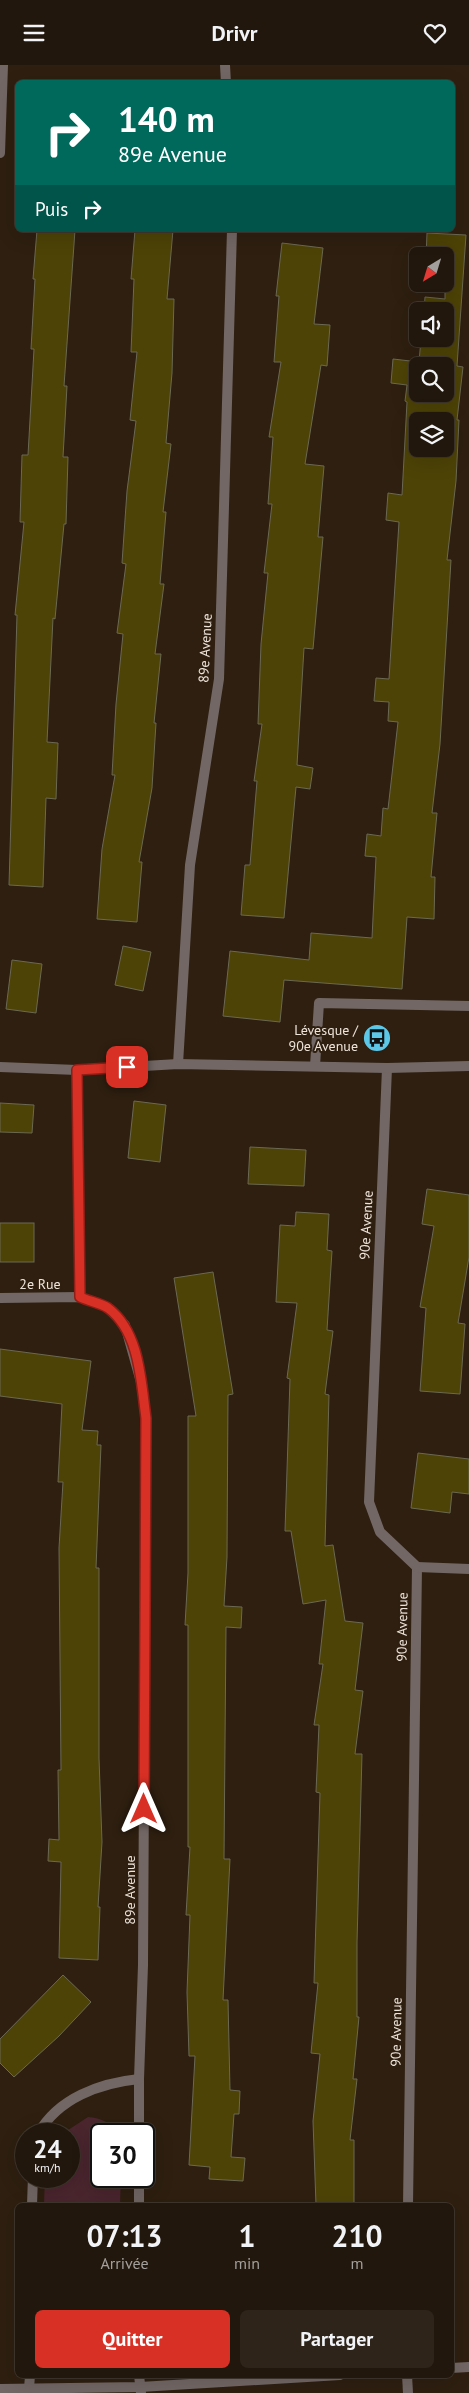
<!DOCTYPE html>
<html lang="fr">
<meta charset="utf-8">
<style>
body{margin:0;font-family:"PT Sans",sans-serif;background:#2e241a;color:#f1f3f6;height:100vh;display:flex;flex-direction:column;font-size:19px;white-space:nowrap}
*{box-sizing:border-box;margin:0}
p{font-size:16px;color:#a29f9d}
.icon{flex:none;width:28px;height:28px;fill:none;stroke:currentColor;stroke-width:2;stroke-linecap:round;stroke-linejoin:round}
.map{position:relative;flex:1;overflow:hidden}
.drawer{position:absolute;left:15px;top:2138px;width:439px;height:175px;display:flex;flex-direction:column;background:#22170c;border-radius:8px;box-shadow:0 5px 20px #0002,0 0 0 1px #3f362d}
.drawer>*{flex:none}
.banner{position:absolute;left:15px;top:15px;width:440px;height:152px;border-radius:8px;box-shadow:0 5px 20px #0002,0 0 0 1px #3f362d;background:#00695c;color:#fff;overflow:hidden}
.needle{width:32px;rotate:218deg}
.fabs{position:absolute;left:409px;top:182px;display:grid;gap:10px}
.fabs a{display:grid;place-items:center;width:45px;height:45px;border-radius:8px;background:#22170c;box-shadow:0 5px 20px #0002,0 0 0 1px #3f362d;font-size:25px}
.speed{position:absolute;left:15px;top:2058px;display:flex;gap:10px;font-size:25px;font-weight:700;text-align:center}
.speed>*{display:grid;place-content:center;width:65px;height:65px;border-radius:50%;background:#22170c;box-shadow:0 5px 20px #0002,0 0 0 1px #3f362d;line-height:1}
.speed small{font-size:12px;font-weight:400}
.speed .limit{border:2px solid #111;border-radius:8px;background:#fff;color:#111}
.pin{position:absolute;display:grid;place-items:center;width:42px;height:42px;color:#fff;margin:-21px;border-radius:10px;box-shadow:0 2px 8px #0006}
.me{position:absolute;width:55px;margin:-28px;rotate:0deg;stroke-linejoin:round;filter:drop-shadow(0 0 4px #0008)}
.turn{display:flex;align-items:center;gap:18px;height:105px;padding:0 20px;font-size:22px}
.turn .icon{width:65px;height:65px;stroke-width:2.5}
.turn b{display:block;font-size:35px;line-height:42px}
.then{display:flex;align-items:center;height:48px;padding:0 20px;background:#0003;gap:10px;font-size:19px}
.eta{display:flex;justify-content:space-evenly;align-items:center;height:85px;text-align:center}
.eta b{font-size:30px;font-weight:800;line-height:35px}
.cta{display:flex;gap:10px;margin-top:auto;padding:10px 20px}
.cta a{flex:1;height:58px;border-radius:8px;background:#d93025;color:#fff;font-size:20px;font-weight:800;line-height:58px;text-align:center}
.cta a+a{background:#2e241a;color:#f1f3f6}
header{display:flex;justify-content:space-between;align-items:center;height:65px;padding:0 20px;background:#22170c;font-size:22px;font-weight:800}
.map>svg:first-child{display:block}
.green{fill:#4b262f}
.building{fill:#4d4307;stroke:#6c6852;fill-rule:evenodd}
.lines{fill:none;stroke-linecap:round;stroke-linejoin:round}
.service{stroke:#726764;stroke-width:10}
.minor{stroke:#726764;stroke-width:10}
.tertiary{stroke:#726764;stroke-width:10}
.route-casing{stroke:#8d1f18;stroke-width:12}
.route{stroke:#d93025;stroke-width:9}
.labels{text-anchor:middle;stroke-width:4;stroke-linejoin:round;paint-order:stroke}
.street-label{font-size:14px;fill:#ede3d9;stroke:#2e1f10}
.poi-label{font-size:14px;fill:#ede3d9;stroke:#2e1f10;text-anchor:end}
</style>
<header><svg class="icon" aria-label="menu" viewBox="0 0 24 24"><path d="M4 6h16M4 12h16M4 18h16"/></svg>Drivr<svg class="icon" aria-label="heart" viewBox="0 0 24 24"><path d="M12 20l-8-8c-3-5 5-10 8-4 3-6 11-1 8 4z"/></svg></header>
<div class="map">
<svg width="469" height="2328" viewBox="0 0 469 2328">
<rect width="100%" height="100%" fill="#2e1f10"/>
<!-- green -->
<path class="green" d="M88,2052C101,2053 112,2058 119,2069H101V2111H121L120,2140H44L45,2111H69V2069H62Z"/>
<!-- building -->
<g class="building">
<path d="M37,165H75L64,321H67L63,392H68L66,459H64L55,554L53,553L47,677L58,678L56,734L46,733L43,822L9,820L17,550H15L24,457H20L22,390H28L34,284H31L35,214H33Z"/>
<path d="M135,165H173L167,234H174L172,308L166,378L171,379L163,447H166L160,519H164L155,589H161L154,658H156L152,723L139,797H142L137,857L97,854L102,784L115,710H112L116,639L123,569L117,568L126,499L122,498L127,426L136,356L130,355L137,287H131L134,214H131Z"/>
<path d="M427,168L466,170L457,301L463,302L457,355H459L456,416L447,495H451L440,679L432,748H437L431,812H435L434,854L407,852L402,924L284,915L280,957L223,951L230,886L309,895L311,868L372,873L376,792L365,791L367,769L381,771L383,743L388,744L398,657L388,656L389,637L374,636L376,613L389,614L399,457L386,455L388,428L402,430L407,337L405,336L407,320L391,318L393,294L419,297L421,274H445V246H424L425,232L445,234V191H426ZM418,301H445V329H418ZM418,356H445V384H418Z"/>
<path d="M282,178L323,183L314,259L330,260L327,301L321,300L305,399L324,401L318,472H323L313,584L304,583L297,700L313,703L310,724L296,722L284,853L241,850L245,800H250L257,716H254L262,659H258L261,579L268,508H264L272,439H268L273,372H269L281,297H274L279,231H276Z"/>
<path d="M123,881L151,887L143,926L115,920Z"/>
<path d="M12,895L42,899L36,948L6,944Z"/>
<path d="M134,1036L166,1040L160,1097L128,1093Z"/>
<path d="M0,1038L34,1040L32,1068L0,1067Z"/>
<path d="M250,1082L306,1085L304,1121L248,1119Z"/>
<path d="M427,1124L469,1130V1192L458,1258L465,1259L460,1329L420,1326L426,1243L420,1242L434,1161L422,1159Z"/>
<path d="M296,1147L329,1149L327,1185L332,1186L327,1265L333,1266L325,1329L329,1330L325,1481L333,1480L345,1556L363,1558L355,1625L363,1626L355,1689H362L357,1878V1952H359L353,2014H357L350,2075H354V2140H316L313,2056L320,1989L311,1988L318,1918H314L320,1728L316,1727L319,1660H314L323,1599H319L326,1535L303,1539L291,1466H285L290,1314L287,1313L297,1238L276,1237L280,1160L295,1161Z"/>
<rect x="0" y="1158" width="34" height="39"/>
<path d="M213,1207L233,1329L228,1330L227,1492L224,1541L242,1542L241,1563L226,1562L224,1794H230L223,1935H228L230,2025L240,2026L239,2049H234L231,2092L245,2093L243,2116L209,2114L210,2102L189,2100L195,1991H189L187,1927L190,1850H186L190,1782H188V1560H185L188,1508V1351H196L174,1213Z"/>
<path d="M0,1284L91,1296L82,1365L98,1366L97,1380H101L96,1503H99V1693L102,1777L98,1842H100L98,1895L59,1893L61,1797L48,1796L49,1774L59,1775L58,1705H61L59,1483L63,1417H58L62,1339L0,1331Z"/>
<path d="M418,1388L469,1394V1429L452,1427L450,1448L411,1443Z"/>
<path d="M63,1910L91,1937L59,1971L14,2012L0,1998V1974Z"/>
</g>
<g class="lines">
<!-- service -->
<path class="service" d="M315,1001L319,938L469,941"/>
<!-- minor -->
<g class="minor">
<path d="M225,0L226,18"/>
<path d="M0,88L3,0"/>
<path d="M178,999L190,800L219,614L232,165"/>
<path d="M387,1003L369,1437L380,1467L417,1502L408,2140"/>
<path d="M77,1005L80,1232"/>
<path d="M0,1233L80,1232L107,1242L125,1260L141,1317L146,1353L143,1900L139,2014V2069"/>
<path d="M417,1502L469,1504"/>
<path d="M38,2069C58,2033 100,2018 139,2014"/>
<path d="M32,2140L33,2111"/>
<path d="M139,2140V2111"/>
<path d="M139,2310L141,2328"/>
<path d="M407,2310L408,2328"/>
<path d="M29,2324L30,2310"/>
</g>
<!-- tertiary -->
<g class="tertiary">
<path d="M0,1002L77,1005L178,999L387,1003L469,1001"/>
<path d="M451,2303L469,2302"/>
<path d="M0,2324L140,2322L340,2310"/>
</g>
</g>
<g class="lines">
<defs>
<path id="route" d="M127,1002L77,1005L80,1232C88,1236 101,1238 108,1243C140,1267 141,1317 146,1353L144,1744"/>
</defs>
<!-- route casing -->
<use href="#route" class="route-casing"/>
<!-- route -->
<use href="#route" class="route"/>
</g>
<!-- icons -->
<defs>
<symbol id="bus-disc" viewBox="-11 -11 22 22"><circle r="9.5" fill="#5dc7e8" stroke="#2e1f10"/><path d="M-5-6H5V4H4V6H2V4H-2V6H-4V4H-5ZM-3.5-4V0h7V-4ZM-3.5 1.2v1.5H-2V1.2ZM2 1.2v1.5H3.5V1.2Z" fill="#111"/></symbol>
</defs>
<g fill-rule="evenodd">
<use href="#bus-disc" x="361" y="957" width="32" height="32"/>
</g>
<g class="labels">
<!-- street labels -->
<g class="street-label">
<text transform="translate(205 583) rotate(-87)" y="5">89e Avenue</text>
<text transform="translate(366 1160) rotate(-87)" y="5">90e Avenue</text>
<text x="40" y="1224">2e Rue</text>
<text transform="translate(402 1562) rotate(-89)" y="5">90e Avenue</text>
<text transform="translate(130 1825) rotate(-90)" y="5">89e Avenue</text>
<text transform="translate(396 1967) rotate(-89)" y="5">90e Avenue</text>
</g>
<!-- poi labels -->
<g class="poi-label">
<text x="358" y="970">Lévesque /<tspan x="358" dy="16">90e Avenue</tspan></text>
</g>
</g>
</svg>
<div class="fabs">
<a><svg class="needle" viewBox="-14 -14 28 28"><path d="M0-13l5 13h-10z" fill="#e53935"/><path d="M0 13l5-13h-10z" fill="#a29f9d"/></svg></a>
<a><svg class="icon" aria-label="sound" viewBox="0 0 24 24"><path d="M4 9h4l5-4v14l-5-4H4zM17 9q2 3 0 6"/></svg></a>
<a><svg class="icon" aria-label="search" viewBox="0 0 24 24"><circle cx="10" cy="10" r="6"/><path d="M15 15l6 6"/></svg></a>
<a><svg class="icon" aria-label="layers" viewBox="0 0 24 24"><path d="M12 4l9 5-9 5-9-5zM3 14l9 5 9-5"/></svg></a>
</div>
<div class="speed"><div>24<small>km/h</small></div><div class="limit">30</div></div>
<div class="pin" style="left:127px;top:1002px;background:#d93025"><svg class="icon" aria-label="arrive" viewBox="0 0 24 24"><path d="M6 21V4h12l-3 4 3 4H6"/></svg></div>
<svg class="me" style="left:144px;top:1744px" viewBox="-20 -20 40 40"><path d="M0-17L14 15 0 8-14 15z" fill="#d93025" stroke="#fff" stroke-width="4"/></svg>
<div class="banner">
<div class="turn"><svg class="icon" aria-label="right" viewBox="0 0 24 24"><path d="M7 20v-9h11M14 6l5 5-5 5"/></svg><div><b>140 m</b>89e Avenue</div></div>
<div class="then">Puis<svg class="icon" aria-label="right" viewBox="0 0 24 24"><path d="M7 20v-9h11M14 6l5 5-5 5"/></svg></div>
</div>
<section class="drawer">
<div class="eta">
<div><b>07:13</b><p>Arrivée</p></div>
<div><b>1</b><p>min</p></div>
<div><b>210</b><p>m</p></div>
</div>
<div class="cta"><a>Quitter</a><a>Partager</a></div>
</section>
</div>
